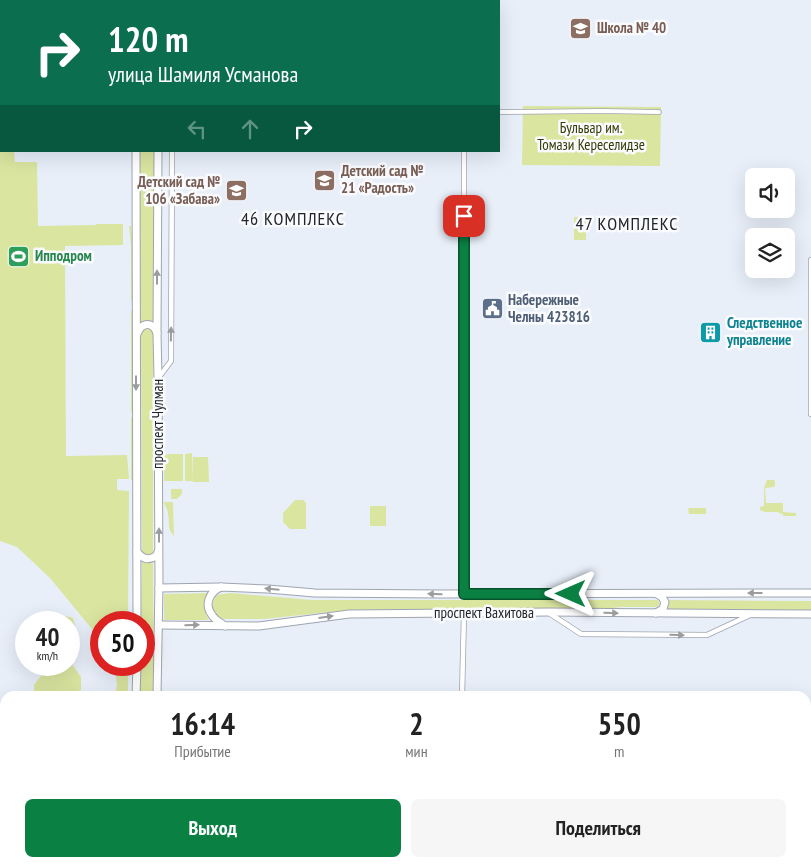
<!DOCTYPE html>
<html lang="ru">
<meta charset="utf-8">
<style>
body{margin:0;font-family:"PT Sans Narrow",sans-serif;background:#f6f6f6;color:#222;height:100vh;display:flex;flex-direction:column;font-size:19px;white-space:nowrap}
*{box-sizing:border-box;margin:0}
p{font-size:16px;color:#767676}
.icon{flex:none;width:28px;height:28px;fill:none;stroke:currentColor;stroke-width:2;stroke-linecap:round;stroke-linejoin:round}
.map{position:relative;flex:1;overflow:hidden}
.drawer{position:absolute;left:0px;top:691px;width:811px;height:176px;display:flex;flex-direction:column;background:#fff;border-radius:15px 15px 0 0;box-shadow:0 5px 20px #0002}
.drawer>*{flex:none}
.top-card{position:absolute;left:0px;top:0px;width:500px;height:152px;box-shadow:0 5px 20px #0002;background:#0b6e4f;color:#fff;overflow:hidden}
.tools{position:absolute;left:745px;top:168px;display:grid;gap:10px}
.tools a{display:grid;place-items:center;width:50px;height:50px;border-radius:8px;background:#fff;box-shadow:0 5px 20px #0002;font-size:25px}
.speed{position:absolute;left:15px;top:611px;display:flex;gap:10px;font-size:25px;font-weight:700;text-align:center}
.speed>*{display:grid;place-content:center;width:65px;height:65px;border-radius:50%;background:#fff;box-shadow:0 5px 20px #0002;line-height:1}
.speed small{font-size:12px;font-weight:400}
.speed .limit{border:8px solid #d22;background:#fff;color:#111}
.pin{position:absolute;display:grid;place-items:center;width:42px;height:42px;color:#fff;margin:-21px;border-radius:10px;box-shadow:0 2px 8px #0006}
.me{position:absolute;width:55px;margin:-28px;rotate:270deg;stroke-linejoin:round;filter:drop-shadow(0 0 4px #0008)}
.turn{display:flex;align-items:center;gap:18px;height:105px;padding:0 25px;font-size:22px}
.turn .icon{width:65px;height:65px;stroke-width:2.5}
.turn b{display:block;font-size:35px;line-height:42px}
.lanes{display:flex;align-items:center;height:48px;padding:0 25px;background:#0003;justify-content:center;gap:25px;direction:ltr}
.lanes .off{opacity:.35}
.eta{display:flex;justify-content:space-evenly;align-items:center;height:85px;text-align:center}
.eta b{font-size:30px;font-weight:700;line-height:35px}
.button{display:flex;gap:10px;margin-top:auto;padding:10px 25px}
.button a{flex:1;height:58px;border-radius:8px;background:#0b8043;color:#fff;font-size:20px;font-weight:700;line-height:58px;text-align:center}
.button a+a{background:#f6f6f6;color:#222}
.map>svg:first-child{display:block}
.green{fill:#dae5a0}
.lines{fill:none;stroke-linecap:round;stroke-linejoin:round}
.pedestrian-casing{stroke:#9fa5b0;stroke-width:5.5}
.minor-casing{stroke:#9fa5b0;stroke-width:6}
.secondary-casing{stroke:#9fa5b0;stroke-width:9}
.pedestrian{stroke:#fff;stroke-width:4}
.minor{stroke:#fff;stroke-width:4.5}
.secondary{stroke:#fff;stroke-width:7}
.oneway{fill:#9b9c9e}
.route-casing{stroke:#07532c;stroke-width:12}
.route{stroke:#0b8043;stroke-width:9}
.labels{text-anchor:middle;stroke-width:5;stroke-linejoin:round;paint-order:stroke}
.education-label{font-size:15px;font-weight:bold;fill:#785e54;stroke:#fafbfe;text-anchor:start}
.park-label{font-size:15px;fill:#353b05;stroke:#fafbfe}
.leisure-label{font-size:15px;font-weight:bold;fill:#27864d;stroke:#fafbfe;text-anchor:start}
.service-label{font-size:15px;font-weight:bold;fill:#4e5e75;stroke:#fafbfe;text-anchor:start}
.culture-label{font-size:15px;font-weight:bold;fill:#0d838f;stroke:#fafbfe;text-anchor:start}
.street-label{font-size:15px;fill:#212428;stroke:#fafbfe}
.quarter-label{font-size:18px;letter-spacing:1px;fill:#212428;stroke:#fafbfe}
</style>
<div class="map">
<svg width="811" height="867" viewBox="0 0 811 867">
<rect width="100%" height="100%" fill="#e8eff9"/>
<!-- green -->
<g class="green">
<path d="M0,0H8L9,1H1V151H14L15,162H37L38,226L96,225L97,224H123V245L65,246L66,456L127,455L129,479H117V490L129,491L128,622H101V640L50,578L17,547L0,541Z"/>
<path d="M523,106L661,107L660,166L522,165Z"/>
<path d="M140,151H154V324C149,319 145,320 140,324Z"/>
<rect x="574" y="217" width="12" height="23"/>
<path d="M129,226H131L133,246V298L131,302V246Z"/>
<path d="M131,310L133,313L134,410L131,413Z"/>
<path d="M148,327L153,330V553L150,555H145L142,552L141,331L143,328Z"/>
<path d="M131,417L133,419V480H131Z"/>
<path d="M192,453L193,481H185V454Z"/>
<path d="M168,454H183V481H164V456Z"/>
<path d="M193,457H208L209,482H193Z"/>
<path d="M767,480H774L775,481V485L774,487L765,488L766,503H783V512L796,513V516H783V514L779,513L778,512H765L760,510V507L764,506V488Z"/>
<path d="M171,489H182V494L177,499H171Z"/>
<path d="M295,500H303L306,503V529H290L283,522V513Z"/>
<path d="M164,502H173L174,536C167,529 170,523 168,515C168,510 165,506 164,502Z"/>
<rect x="370" y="506" width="16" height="20"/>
<path d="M688,508H706V514H689Z"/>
<path d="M142,561L148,563L153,562L154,696H140V665H144V622H141Z"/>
<path d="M209,593C202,602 204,611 209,620H164V594Z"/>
<path d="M231,593L312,600H658L660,604L657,607H620L598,610L441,609L348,610L264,619H223C212,615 210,605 216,595Z"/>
<path d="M666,600L811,601V611L666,610L669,605Z"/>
<path d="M57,614L73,618L76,630L69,635V622H36L43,616Z"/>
<path d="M69,656V660L81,677V690L69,695L68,696H34V685L44,672L36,665H69Z"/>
<path d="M115,665H128V696H115L117,685Z"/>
<path d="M0,768H5V798L0,802Z"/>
</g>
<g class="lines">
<defs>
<path id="pedestrian" d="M499,112L602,111L659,112"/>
<g id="minor">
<path d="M463,0V1"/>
<path d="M173,1V0"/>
<path d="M464,151V594"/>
<path d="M811,260V414"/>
<path d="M159,377L171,361L172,151"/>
<path d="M549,613L581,634L707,635L750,615"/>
<path d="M462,696L464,613"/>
<path d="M0,760H5"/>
<path d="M119,867L120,862"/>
<path d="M462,867V862"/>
<path d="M810,867L811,814"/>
</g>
<g id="secondary">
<path d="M137,0V1"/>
<path d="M157,1V0"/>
<path d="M136,151L137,622"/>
<path d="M137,334C141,323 152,320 157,333"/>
<path d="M137,552C143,559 148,561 156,556L158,552"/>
<path d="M221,587C209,592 204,605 212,615C215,620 221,623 225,626"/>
<path d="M159,588L221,587L268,589L315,593L441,594L758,593H811"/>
<path d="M656,613L663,609L665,602L662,597L657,594"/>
<path d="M159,625L259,626L349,614L548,612L811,614"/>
<path d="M136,696L137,665"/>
<path d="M157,696L159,584L158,378L157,333L158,151"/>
<path d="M135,862V867"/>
<path d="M157,867V862"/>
</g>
</defs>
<!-- pedestrian casing -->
<use href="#pedestrian" class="pedestrian-casing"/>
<!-- minor casing -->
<use href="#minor" class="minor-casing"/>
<!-- secondary casing -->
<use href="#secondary" class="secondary-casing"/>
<!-- pedestrian -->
<use href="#pedestrian" class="pedestrian"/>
<!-- minor -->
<use href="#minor" class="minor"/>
<!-- secondary -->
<use href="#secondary" class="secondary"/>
</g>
<!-- one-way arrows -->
<defs><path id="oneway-solid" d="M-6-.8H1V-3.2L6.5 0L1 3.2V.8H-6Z" transform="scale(1.25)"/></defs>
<g class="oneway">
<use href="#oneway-solid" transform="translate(157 277) rotate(-90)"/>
<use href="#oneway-solid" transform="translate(171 334) rotate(-89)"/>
<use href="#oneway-solid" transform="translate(136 383) rotate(90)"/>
<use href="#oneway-solid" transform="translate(159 535) rotate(-90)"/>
<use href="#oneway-solid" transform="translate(272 589) rotate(-175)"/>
<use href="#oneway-solid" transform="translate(755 593) rotate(-180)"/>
<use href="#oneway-solid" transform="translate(435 594) rotate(-179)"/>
<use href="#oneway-solid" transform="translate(611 613) rotate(1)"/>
<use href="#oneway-solid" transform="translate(326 617) rotate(-8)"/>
<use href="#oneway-solid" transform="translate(192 625) rotate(-1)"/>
<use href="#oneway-solid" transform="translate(677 635) rotate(1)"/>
</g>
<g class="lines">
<defs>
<path id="route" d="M464,216V594H571"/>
</defs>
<!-- route casing -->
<use href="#route" class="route-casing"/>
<!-- route -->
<use href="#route" class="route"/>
</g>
<!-- icons -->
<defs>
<symbol id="school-square" viewBox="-11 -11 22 22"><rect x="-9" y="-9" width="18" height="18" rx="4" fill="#8d6e63" stroke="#fafbfe"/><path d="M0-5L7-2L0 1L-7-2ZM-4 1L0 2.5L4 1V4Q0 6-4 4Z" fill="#fff"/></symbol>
<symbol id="stadium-square" viewBox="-11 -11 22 22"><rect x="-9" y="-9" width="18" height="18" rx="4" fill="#2e9e5b" stroke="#fafbfe"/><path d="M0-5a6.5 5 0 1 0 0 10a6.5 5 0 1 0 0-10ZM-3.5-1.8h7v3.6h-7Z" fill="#fff"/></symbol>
<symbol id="civic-square" viewBox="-11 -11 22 22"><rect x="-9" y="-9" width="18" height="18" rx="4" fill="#5c6f8a" stroke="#fafbfe"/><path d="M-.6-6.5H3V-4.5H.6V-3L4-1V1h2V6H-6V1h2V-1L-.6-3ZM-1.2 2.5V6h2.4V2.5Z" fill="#fff"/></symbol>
<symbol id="building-square" viewBox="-11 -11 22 22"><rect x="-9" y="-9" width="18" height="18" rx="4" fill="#0f9aa8" stroke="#fafbfe"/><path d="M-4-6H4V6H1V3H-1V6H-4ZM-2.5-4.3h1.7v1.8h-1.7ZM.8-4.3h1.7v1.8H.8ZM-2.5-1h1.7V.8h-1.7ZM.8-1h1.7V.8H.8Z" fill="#fff"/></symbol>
</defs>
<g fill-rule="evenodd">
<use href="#school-square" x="568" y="16" width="25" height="25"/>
<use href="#school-square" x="312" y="168" width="25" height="25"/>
<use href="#school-square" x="224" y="178" width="25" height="25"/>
<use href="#stadium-square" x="6" y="244" width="25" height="25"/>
<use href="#civic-square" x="480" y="296" width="25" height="25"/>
<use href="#building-square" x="698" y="320" width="25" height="25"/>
</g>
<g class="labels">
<!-- education labels -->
<g class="education-label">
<text x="597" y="33">Школа № 40</text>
<text x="341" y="176">Детский сад №<tspan x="341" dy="17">21 «Радость»</tspan></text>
<text x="220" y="187" text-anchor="end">Детский сад №<tspan x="220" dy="17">106 «Забава»</tspan></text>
</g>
<!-- park labels -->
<g class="park-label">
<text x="591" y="133">Бульвар им.<tspan x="591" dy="17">Томази Кереселидзе</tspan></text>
</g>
<!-- leisure labels -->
<g class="leisure-label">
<text x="35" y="261">Ипподром</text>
</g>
<!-- service labels -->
<g class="service-label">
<text x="508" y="305">Набережные<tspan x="508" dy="17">Челны 423816</tspan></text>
</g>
<!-- culture labels -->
<g class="culture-label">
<text x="727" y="328">Следственное<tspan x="727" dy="17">управление</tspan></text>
</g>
<!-- street labels -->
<g class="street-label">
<text transform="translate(158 424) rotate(-90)" y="5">проспект Чулман</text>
<text x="484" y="618">проспект Вахитова</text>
</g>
<!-- quarter labels -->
<g class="quarter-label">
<text x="293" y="225">46 КОМПЛЕКС</text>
<text x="627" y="230">47 КОМПЛЕКС</text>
</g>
</g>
</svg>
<div class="tools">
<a><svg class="icon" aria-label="sound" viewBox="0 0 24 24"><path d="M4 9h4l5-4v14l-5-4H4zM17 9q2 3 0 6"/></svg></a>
<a><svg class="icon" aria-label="layers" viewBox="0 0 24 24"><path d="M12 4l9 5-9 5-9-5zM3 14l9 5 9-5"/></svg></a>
</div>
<div class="speed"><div>40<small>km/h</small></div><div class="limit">50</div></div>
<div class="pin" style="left:464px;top:216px;background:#d93025"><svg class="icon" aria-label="arrive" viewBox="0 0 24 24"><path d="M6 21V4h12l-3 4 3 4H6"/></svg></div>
<svg class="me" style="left:571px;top:594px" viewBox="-20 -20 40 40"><path d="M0-17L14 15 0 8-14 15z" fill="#0b8043" stroke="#fff" stroke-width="4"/></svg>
<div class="top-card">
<div class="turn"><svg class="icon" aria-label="right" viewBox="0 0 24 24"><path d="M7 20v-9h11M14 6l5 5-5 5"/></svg><div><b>120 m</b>улица Шамиля Усманова</div></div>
<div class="lanes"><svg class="icon off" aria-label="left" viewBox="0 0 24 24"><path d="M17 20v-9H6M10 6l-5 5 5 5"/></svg><svg class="icon off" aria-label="ahead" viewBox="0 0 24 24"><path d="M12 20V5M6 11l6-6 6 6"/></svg><svg class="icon" aria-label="right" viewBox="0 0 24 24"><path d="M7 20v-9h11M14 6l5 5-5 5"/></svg></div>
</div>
<section class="drawer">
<div class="eta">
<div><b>16:14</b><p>Прибытие</p></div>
<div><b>2</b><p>мин</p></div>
<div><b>550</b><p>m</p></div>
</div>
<div class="button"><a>Выход</a><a>Поделиться</a></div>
</section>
</div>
